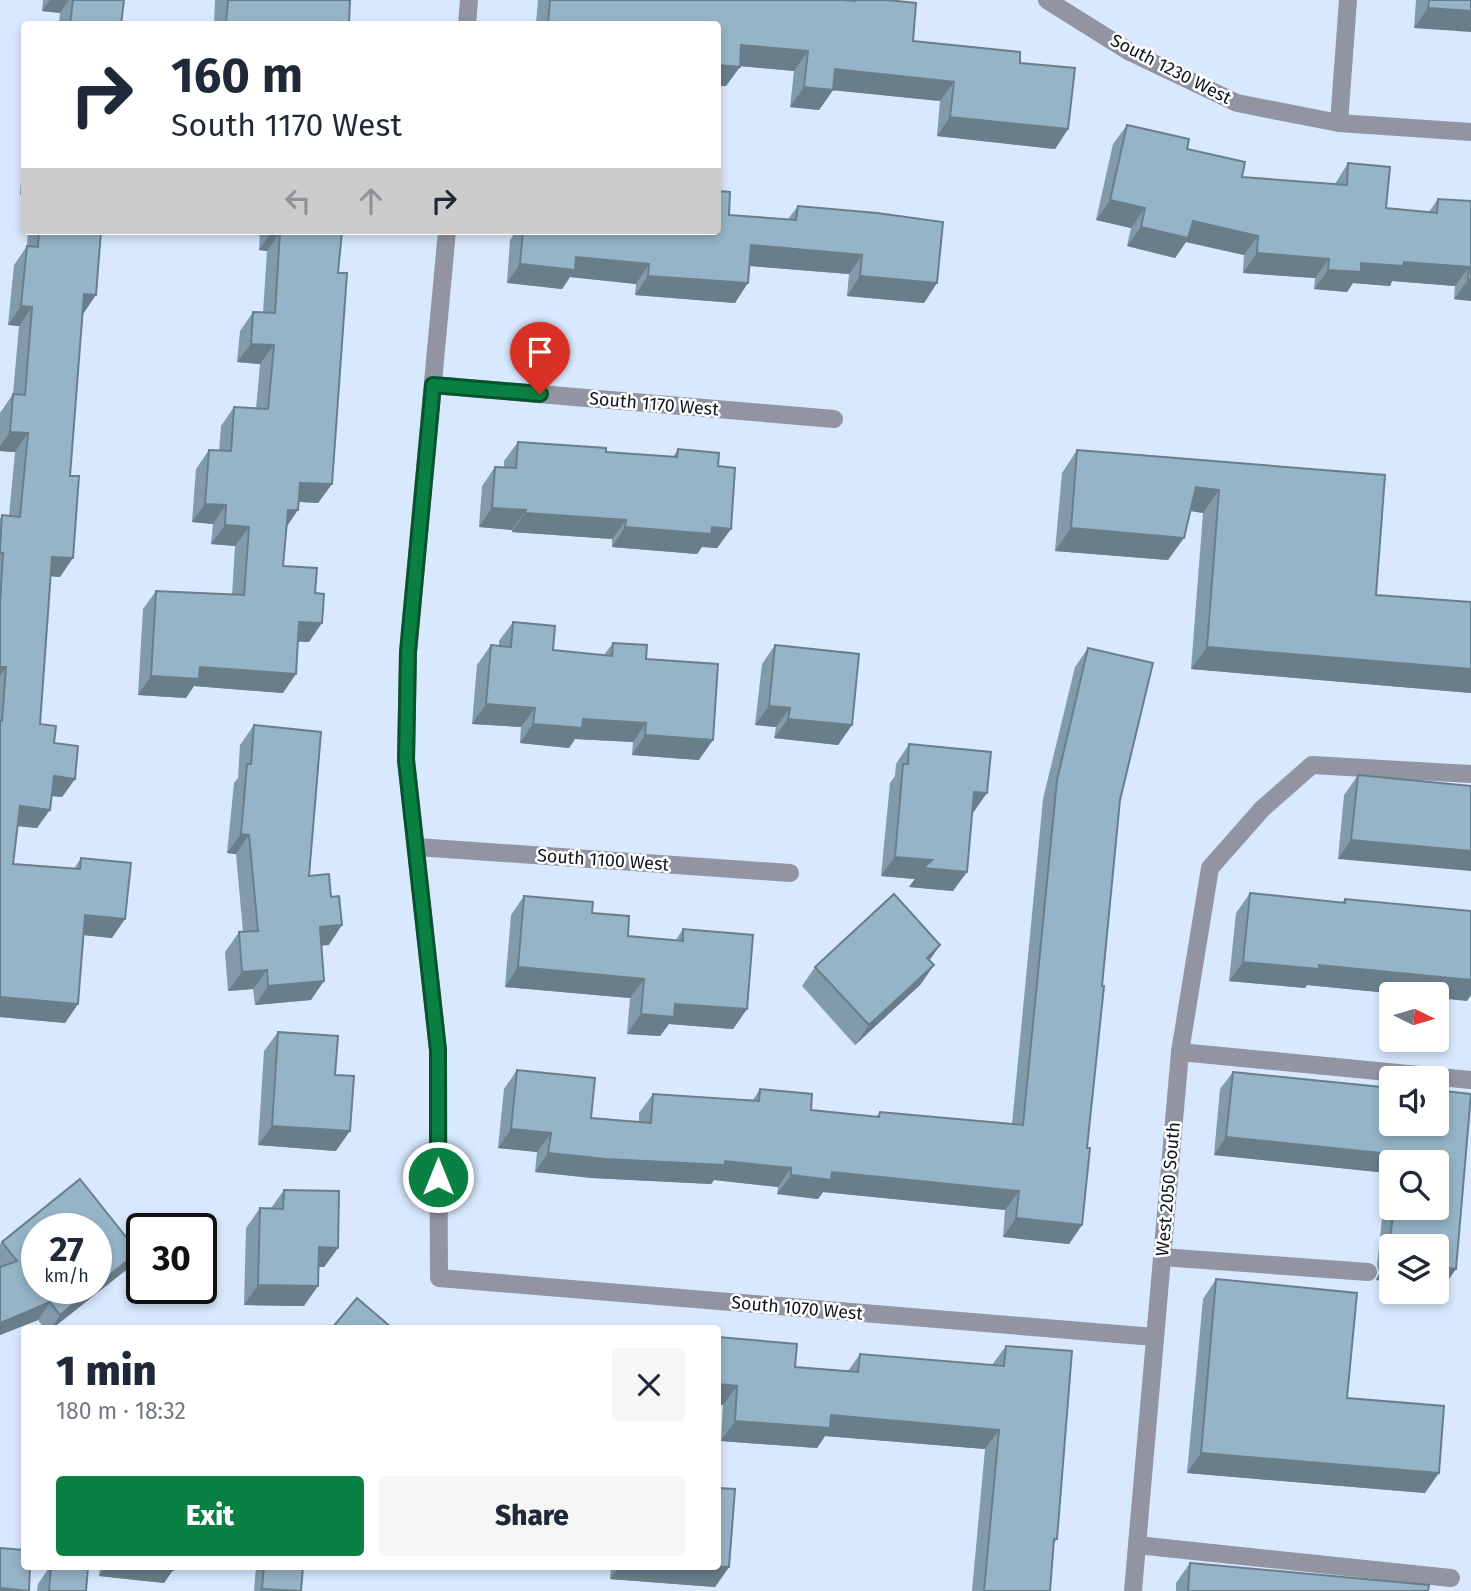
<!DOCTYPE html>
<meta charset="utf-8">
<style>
body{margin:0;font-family:"Fira Sans",sans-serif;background:#f6f6f7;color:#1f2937;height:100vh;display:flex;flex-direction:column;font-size:26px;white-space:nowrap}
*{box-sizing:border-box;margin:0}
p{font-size:23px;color:#747a83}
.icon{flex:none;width:38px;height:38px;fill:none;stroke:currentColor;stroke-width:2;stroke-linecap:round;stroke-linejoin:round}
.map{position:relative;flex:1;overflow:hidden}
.drawer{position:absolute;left:21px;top:1325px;width:700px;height:245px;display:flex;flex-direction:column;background:#fff;border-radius:7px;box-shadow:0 4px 10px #0003}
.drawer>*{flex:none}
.banner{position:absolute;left:21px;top:21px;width:700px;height:214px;border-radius:7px;box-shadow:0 4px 10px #0003;background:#fff;color:#1f2937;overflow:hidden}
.needle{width:46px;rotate:95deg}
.buttons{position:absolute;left:1379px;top:982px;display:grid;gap:14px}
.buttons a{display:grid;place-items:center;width:70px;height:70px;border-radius:7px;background:#fff;box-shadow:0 4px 10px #0003;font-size:35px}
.speed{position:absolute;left:21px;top:1213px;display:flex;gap:14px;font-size:35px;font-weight:700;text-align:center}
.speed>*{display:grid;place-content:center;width:91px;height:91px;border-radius:50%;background:#fff;box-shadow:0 4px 10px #0003;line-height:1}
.speed small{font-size:18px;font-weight:400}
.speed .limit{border:4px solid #111;border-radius:10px;background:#fff;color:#111}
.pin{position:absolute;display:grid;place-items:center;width:60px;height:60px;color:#fff;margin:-72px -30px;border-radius:50% 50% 50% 0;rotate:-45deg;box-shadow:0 0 7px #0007}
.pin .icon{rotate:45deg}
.me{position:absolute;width:77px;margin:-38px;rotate:0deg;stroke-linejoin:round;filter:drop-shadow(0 0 5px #0008)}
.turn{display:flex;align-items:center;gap:24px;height:147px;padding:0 35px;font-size:32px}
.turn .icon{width:91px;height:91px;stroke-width:2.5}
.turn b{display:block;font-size:49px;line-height:60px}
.lanes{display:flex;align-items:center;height:66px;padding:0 35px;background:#0003;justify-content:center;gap:35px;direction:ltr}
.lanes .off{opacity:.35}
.round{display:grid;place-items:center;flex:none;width:74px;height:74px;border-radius:7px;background:#f6f6f7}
.overview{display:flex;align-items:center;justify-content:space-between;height:119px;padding:0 35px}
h1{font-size:42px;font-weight:800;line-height:52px}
.button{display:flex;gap:14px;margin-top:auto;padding:14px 35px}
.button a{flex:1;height:80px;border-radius:7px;background:#0b8043;color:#fff;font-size:28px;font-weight:800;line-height:80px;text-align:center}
.button a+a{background:#f6f6f7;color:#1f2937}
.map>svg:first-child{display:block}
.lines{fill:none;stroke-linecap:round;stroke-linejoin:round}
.service{stroke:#9294a1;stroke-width:18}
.minor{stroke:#9294a1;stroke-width:18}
.wall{fill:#819bab;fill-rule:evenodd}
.shaded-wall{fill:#697e8b}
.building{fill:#96b4c7;stroke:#697e8b;stroke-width:2}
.route-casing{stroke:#07532c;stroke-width:18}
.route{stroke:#0b8043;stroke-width:12}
.labels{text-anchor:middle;stroke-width:5;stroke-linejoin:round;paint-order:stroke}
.street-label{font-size:18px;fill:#0f151e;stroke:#fff}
</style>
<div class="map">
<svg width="1471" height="1591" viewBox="0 0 1471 1591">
<rect width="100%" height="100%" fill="#d8e8fe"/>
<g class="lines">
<!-- service -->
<g class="service">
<path d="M1262,809L1312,765L1471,774"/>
<path d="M1180,1052L1471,1080"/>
<path d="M1162,1257L1368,1272"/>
<path d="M1137,1545L1451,1578"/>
</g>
<!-- minor -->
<g class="minor">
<path d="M1047,0L1130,52L1237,103L1339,123L1471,132"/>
<path d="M467,24L469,0"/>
<path d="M1339,123L1348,0"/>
<path d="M447,231L408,652L406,760L438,1050L439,1278L1154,1337"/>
<path d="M433,385L834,419"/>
<path d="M417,847L790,873"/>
<path d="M1133,1591L1180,1052L1210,868L1262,809"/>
</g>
</g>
<!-- wall -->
<g class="wall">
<path d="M43,0H124L121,24H59L60,13L42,11Z"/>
<path d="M215,0H350L349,24H214Z"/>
<path d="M538,0H841L852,1L853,0H887L913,41L1020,63L1068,129L1055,149L937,136L940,101L833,90L819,110L790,107L794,71L740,66L726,86H718V24H536Z"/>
<path d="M1416,0H1471L1414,28Z"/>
<path d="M1127,125L1187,149L1242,177L1335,184L1348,163L1386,208L1429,212L1438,199L1470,201L1471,200V301L1454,299L1455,286L1392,281L1390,286L1353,283L1347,292L1314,289L1315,278L1243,273L1244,255L1186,242L1175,258L1127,246L1131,228L1096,220L1113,144Z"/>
<path d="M24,145V194H20Z"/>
<path d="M798,206L937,283L924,303L847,296L849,274L750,266L735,303L635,295L636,284L570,277L562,289L507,283L510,240L516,231H718L729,215L788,219Z"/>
<path d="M28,231H101L83,314L60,577L50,576L40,724L54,743L75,779L62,797L52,796L37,828L17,826L13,864L74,869L81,858L112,938L84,935L78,1004L65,1023L0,1017V519L2,515L9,516L15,452L0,451V413L13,394L19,326L8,325L14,265L27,246Z"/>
<path d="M260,231H342L338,273L332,484L318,503L299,502L287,527L283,566L309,642L298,641L283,693L194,686L186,698L138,695L143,609L156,591L232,595L235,546L211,544L213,524L192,522L196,469L209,450L219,451L221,426L234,407L256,409L260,364L237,362L240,331L253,312L263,313L267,251L259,250Z"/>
<path d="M518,442L606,452L673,457L678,449L718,466L731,529L717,548L702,547L697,554L612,547V539L512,532V530L479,527L482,486L495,467H504V461Z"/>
<path d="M1077,450L1385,475L1376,595L1471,602V693L1191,669L1203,513L1190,511L1168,560L1055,551L1062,473Z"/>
<path d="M513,622L553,650L604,655L613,643L646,659L699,760L632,755L633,742L575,739L569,748L520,743L521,727L472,724L477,665L491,645L499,646V641Z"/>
<path d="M775,645L852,725L838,745L774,738L776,727L755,725L762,664Z"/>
<path d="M1088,648L1120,800L1087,1148L1082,1225L1069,1244L1003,1237L1005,1210L823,1192L818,1199L777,1194L778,1187L714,1180L711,1184L592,1178L535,1172L537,1152L498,1148L504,1089L517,1070L591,1118L639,1122V1113L653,1094L753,1100L760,1089L811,1110L876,1117L880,1112L1012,1124L1043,799L1075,667Z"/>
<path d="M254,725L309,876L329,945H321L311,1000L255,1005L253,989L228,991L225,952L239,932H243L236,854L227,853L234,783L238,778L240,745Z"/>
<path d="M909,744L973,813L953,891L909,887L915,879L881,876L890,783L895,776L896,764Z"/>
<path d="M1358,775L1471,786L1338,859L1344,795Z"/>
<path d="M1250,893L1342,902L1345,899L1467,1001L1437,994H1399L1307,985L1305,988L1229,981L1236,913Z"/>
<path d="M524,896L592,913L628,936L676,940L683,929L747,1009L733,1029L669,1024L660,1036L627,1034L630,998L505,987L511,915Z"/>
<path d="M940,945L929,960L934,965L920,985L855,1045L802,986L815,967Z"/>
<path d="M278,1032L335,1075L336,1151L258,1145L264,1051Z"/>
<path d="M1233,1072L1391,1088V1124H1437V1090L1471,1094L1456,1269L1443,1287H1437V1246H1391V1282L1376,1280L1379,1273L1377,1265L1387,1173L1214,1155L1220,1089ZM1391,1162H1437V1208H1391Z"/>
<path d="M284,1190L338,1248L324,1267H318L304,1306L244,1305L246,1228L260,1208H271Z"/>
<path d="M2,1242L126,1270L53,1328H44L38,1320L0,1335V1244Z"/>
<path d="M1216,1279L1347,1398L1425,1493L1187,1473L1203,1299Z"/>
<path d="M718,1337L795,1367L848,1371L860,1354L992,1365L1006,1346L1057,1539L1054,1543L1050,1591H972L985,1449L825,1436L817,1448L721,1441L723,1405Z"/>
<path d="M1190,1563L1428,1591H1176V1583Z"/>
<path d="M50,1566H70L86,1591H37L38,1584Z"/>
<path d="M100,1566H173V1570L164,1583L99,1576Z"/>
<path d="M256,1566H303L301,1591H254Z"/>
<path d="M611,1566H718L729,1567L715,1587L610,1579Z"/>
</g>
<!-- shaded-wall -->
<g class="shaded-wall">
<path d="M50,0H69L60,13L42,11Z"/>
<path d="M1428,8L1471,11V32L1414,28Z"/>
<path d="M741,45L808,51L794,71L728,65Z"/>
<path d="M718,65L740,67L726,86H718Z"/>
<path d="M835,69L954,82L940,101L821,89Z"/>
<path d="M804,87L833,90L819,110L790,107Z"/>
<path d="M950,117L1068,129L1055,149L937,136Z"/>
<path d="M24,187V194H20Z"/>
<path d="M1110,200L1145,208L1131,228L1096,220Z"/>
<path d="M1193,221L1258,236L1244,255L1186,242L1175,258L1127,246L1141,227Z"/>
<path d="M272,231L280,232L267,251L259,250Z"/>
<path d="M751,245L862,255L849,274L738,265Z"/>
<path d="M1257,253L1329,259L1315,278L1243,273Z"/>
<path d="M576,257L649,264L636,284L570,277L562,289L507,283L520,264Z"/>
<path d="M1404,262L1469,267L1455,286L1392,281L1390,286L1353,283L1347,292L1314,289L1328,270L1361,263Z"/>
<path d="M648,276L748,283L735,303L635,295Z"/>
<path d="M860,276L937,283L924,303L847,296Z"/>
<path d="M1468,280H1471V301L1454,299Z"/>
<path d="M84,294L96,295L83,314Z"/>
<path d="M21,306L32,307L19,326L8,325Z"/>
<path d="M251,344L274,345L260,364L237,362Z"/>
<path d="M10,432L28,433L15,452L0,451V446Z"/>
<path d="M300,483L332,484L318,503L287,501Z"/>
<path d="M1196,487L1219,490L1203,513L1180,509Z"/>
<path d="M205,504L226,505L213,524L192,522Z"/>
<path d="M492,508L526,510L512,530L479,527Z"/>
<path d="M288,510H298L285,529Z"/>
<path d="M525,513L626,520L612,539L512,532Z"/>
<path d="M225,525L249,527L235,546L211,544Z"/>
<path d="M625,527H712L731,529L717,548L702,547L697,554L612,547Z"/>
<path d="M1071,528L1184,538L1168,560L1055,551Z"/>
<path d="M52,557L73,558L60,577L39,575Z"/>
<path d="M299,622L322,623L309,642L286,641Z"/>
<path d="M1207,647L1471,669V693L1191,669Z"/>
<path d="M0,667H6L0,676Z"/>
<path d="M200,667L296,674L283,693L194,686L186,698L138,695L151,676Z"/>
<path d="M486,704L535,708L521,727L472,724Z"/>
<path d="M769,706L790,708L776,727L755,725Z"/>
<path d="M583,719L646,723L633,742L575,739L569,748L520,743L533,724Z"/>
<path d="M788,719L852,725L838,745L774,738Z"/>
<path d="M645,735L713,740L699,760L632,755Z"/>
<path d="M54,776L75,779L62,797L41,795Z"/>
<path d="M974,792L987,793L973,813L961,812Z"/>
<path d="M20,806L50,810L37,828L7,825Z"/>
<path d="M241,834L249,835L236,854L227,853Z"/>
<path d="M1351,840L1471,851V871L1338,859Z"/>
<path d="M895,857L932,860L967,872L953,891L909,887L915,879L881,876Z"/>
<path d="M85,915L125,919L112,938L72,934Z"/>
<path d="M342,925L329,945L306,947L320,927Z"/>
<path d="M940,945L927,964V958Z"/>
<path d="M1243,962L1319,965L1471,980V995L1467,1001L1437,998V994H1399L1307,985L1305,988L1229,981Z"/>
<path d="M934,965L920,985L855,1045L869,1025Z"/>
<path d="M518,967L644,979L630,998L505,987Z"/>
<path d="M267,970L253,989L228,991L242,972Z"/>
<path d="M324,981L311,1000L255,1005L268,986Z"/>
<path d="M0,997L78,1004L65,1023L0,1017Z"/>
<path d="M675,1004L747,1009L733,1029L669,1024L660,1036L627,1034L641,1014Z"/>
<path d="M272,1126L350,1131L336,1151L258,1145Z"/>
<path d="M511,1129L551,1133L537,1152L498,1148Z"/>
<path d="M1226,1137L1399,1155L1394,1162H1391V1166L1387,1173L1214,1155Z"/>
<path d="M548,1153L725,1161L791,1168L778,1187L714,1180L711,1184L592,1178L535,1172Z"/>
<path d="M832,1172L1019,1191L1005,1210L823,1192L818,1199L777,1194L791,1175Z"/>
<path d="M1016,1218L1082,1225L1069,1244L1003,1237Z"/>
<path d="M319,1247L338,1248L324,1267H305Z"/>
<path d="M138,1252L126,1270L53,1328H51L60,1315L93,1288H96V1286Z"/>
<path d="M1388,1262L1391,1263V1282L1376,1280Z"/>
<path d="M1437,1267L1456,1269L1443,1287H1437Z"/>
<path d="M258,1285L318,1286L304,1306L244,1305Z"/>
<path d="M50,1302L38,1320L0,1335V1323Z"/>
<path d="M718,1384L737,1386L723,1405H718Z"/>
<path d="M831,1415L999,1430L985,1449L825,1436L817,1448L721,1441L735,1421Z"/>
<path d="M1201,1453L1439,1473L1425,1493L1187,1473Z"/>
<path d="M106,1566H140L173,1570L164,1583L99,1576Z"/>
<path d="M620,1566H713L729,1567L715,1587L610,1579Z"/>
<path d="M0,1588L28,1591H0Z"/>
</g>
<!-- building -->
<g class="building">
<path d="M73,0H124L121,24H70Z"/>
<path d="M228,0H350L349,24H226Z"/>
<path d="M550,0H842L855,1V0H887L916,3L913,41L1020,52V63L1075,68L1068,129L950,117L954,82L835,69L833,90L804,87L808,51L741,45L740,67L718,65V24H548Z"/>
<path d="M1429,0H1471V11L1428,8Z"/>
<path d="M1127,125L1189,139L1187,149L1245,162L1242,177L1347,185L1348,163L1390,167L1386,208L1437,213L1438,199L1471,201V280H1468L1469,267L1404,262L1403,266L1361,263V272L1328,270L1329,259L1257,253L1258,236L1193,221L1188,238L1141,227L1145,208L1110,200Z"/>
<path d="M718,191L730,192L729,215L796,220L798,206L877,213L943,222L937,283L860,276L862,255L751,245L748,283L648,276L649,264L576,257L575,270L520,264L523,231H718Z"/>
<path d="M39,231H101L96,295L84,294L70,476H79L73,558L52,557L40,724L56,726L54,743L78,746L75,779L54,776L50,810L20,806L13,864L80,869L81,858L131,863L125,919L85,915L78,1004L0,997V720L2,721L6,667H0V605L3,553H0V549L2,515L20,517L28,433L10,432L13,394L25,395L32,307L21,306L27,246L38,247Z"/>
<path d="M272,231H342L338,273H347L332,484L300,483L298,510H288L283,566L317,568L315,593L324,594L322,623L299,622L296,674L200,667L199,679L151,676L156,591L244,595L249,527L225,525L226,505L205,504L209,450L231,451L234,407L268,409L274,345L251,344L253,312L275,313L280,232Z"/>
<path d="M518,442L606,448V452L677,457L678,449L719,453L718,466L735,468L731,529L712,527L711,534L625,527L626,520L525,513L526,510L492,508L495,467L516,468Z"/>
<path d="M1077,450L1385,475L1376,595L1471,602V669L1207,647L1219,490L1196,487L1184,538L1071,528Z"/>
<path d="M513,622L555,626L553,650L612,656L613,643L647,645L646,659L718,664L713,740L645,735L646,723L583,719L582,728L533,724L535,708L486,704L491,645L511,647Z"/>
<path d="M775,645L859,654L852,725L788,719L790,708L769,706Z"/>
<path d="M1088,648L1153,663L1120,800L1102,986H1104L1087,1148H1090L1082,1225L1016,1218L1019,1191L832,1172L831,1180L791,1175V1168L725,1161V1165L606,1159L548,1153L551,1133L511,1129L517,1070L595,1078L591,1118L651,1123L653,1094L759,1101L760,1089L812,1094L811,1110L879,1117L880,1112L1023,1125L1057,780Z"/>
<path d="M254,725L321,732L309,876L329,874L331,897L339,896L342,925L320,927L324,981L268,986L267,970L242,972L239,932L258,931L249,835L241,834L247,764H251Z"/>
<path d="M909,744L991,752L987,793L974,792L967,872L923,868L932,860L895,857L903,764H908Z"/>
<path d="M1358,775L1471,786V851L1351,840Z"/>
<path d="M1250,893L1345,903V899L1471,911V980L1319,965V969L1243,962Z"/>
<path d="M894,894L940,945L927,958L934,965L869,1025L815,967Z"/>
<path d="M524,896L593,902L592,913L629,916L628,936L683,941V929L753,935L747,1009L675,1004L674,1017L641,1014L644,979L518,967Z"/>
<path d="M278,1032L338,1036L335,1075L354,1076L350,1131L272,1126Z"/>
<path d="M1233,1072L1391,1088V1124H1437V1090L1471,1094L1456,1269L1437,1267V1246H1391V1254L1389,1247L1394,1208H1437V1162H1399V1155L1226,1137Z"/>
<path d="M80,1179L138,1252L96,1286V1228H37V1288H93L60,1315L50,1302L0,1323V1267L17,1261L2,1242Z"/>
<path d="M284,1190L339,1191L338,1248L319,1247L318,1286L258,1285L260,1208L283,1209Z"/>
<path d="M1216,1279L1357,1293L1347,1398L1444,1406L1439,1473L1201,1453Z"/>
<path d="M357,1298L392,1328H332Z"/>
<path d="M718,1337L797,1344L795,1367L858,1372L860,1354L1004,1366L1006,1346L1072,1351L1057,1539H1054L1050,1591H984L999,1430L831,1415L830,1428L735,1421L737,1386L718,1384Z"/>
<path d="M718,1488L735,1489L729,1567L713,1566H718Z"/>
<path d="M0,1548L24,1550V1566H30L29,1591L0,1588Z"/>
<path d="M1190,1563L1429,1585L1428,1591H1188Z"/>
<path d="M51,1566L88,1568L86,1591H49Z"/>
<path d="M140,1566H173V1570Z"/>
<path d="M264,1566H303L301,1591L262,1589Z"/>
</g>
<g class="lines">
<defs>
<path id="route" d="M438,1177V1050L406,760L408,652L433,385L540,394"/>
</defs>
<!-- route casing -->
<use href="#route" class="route-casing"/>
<!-- route -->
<use href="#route" class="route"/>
</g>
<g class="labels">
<!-- street labels -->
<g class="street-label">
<text transform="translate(1171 69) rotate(27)" y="6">South 1230 West</text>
<text transform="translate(654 404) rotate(5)" y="6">South 1170 West</text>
<text transform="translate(603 860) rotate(4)" y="6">South 1100 West</text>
<text transform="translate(1168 1189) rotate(-85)" y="6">West 2050 South</text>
<text transform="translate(797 1308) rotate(5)" y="6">South 1070 West</text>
</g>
</g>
</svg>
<div class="buttons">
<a><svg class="needle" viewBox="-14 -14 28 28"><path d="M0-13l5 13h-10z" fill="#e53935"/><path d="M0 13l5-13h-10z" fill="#747a83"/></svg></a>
<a><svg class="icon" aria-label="sound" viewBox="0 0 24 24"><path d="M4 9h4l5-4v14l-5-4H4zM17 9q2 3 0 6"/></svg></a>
<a><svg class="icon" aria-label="search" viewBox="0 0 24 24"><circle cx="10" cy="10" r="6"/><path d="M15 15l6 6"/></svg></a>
<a><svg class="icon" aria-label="layers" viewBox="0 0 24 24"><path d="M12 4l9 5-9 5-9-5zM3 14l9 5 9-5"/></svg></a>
</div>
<div class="speed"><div>27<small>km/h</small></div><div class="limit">30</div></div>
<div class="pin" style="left:540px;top:394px;background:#d93025"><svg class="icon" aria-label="arrive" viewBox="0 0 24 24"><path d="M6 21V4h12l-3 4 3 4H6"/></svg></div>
<svg class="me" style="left:438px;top:1177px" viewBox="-20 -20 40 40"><circle r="17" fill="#0b8043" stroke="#fff" stroke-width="3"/><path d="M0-11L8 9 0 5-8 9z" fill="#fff"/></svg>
<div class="banner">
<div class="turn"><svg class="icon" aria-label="right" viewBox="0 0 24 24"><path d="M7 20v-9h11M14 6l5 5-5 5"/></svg><div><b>160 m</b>South 1170 West</div></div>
<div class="lanes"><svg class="icon off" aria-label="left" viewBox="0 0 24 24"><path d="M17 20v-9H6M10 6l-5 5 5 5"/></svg><svg class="icon off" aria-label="ahead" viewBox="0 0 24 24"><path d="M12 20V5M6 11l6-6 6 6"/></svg><svg class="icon" aria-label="right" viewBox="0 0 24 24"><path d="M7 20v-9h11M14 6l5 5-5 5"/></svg></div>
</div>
<section class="drawer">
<div class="overview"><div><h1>1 min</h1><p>180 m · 18:32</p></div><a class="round"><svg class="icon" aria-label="close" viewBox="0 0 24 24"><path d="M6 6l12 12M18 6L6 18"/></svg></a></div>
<div class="button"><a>Exit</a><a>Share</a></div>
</section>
</div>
